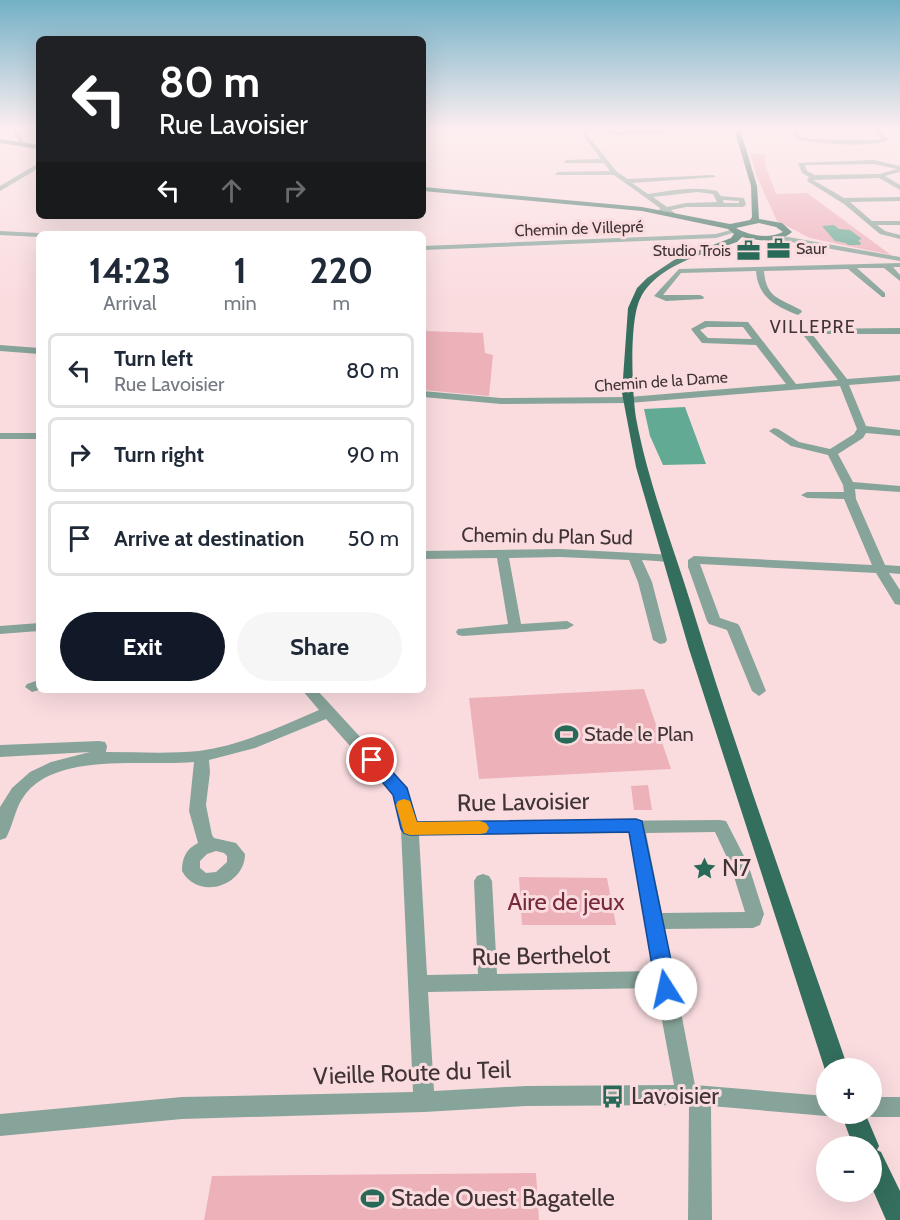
<!DOCTYPE html>
<meta charset="utf-8">
<style>
body{margin:0;font-family:Cabin,sans-serif;background:#f6f6f7;color:#1f2937;height:100vh;display:flex;flex-direction:column;font-size:22px;white-space:nowrap}
*{box-sizing:border-box;margin:0}
p{font-size:20px;color:#747a83}
.icon{flex:none;width:33px;height:33px;fill:none;stroke:currentColor;stroke-width:2;stroke-linecap:round;stroke-linejoin:round}
.map{position:relative;flex:1;overflow:hidden}
.drawer{position:absolute;left:36px;top:231px;width:390px;height:462px;display:flex;flex-direction:column;background:#fff;border-radius:9px;box-shadow:0 6px 24px #0002}
.drawer>*{flex:none}
.hud{position:absolute;left:36px;top:36px;width:390px;height:183px;border-radius:9px;box-shadow:0 6px 24px #0002;background:#202124;color:#fff;overflow:hidden}
.tools{position:absolute;left:816px;top:1058px;display:grid;gap:12px}
.tools a{display:grid;place-items:center;width:66px;height:66px;border-radius:50%;background:#fff;box-shadow:0 6px 24px #0002;font-size:30px}
.pin{position:absolute;display:grid;place-items:center;width:51px;height:51px;color:#fff;margin:-26px;border:3px solid #fff;border-radius:50%;box-shadow:0 2px 6px #0007}
.me{position:absolute;width:66px;margin:-33px;rotate:350deg;stroke-linejoin:round;filter:drop-shadow(0 0 4px #0008)}
.turn{display:flex;align-items:center;gap:21px;height:126px;padding:0 24px;font-size:27px}
.turn .icon{width:78px;height:78px;stroke-width:2.5}
.turn b{display:block;font-size:42px;line-height:51px}
.lanes{display:flex;align-items:center;height:57px;padding:0 24px;background:#0003;justify-content:center;gap:30px;direction:ltr}
.lanes .off{opacity:.35}
.eta{display:flex;justify-content:space-evenly;align-items:center;height:102px;text-align:center}
.eta b{font-size:36px;font-weight:700;line-height:42px}
.cta{display:flex;gap:12px;margin-top:auto;padding:12px 24px}
.cta a{flex:1;height:69px;border-radius:36px;background:#111827;color:#fff;font-size:24px;font-weight:700;line-height:69px;text-align:center}
.cta a+a{background:#f6f6f7;color:#1f2937}
ul{padding:0;list-style:none}
li{display:flex;align-items:center;gap:18px;height:75px;margin:0 12px 9px;padding:0 12px;border:3px solid #e0e1e3;border-radius:9px}
li div{flex:1}
li b{display:block;font-size:22px}
li em{font-style:normal}
.map>svg:first-child{display:block}
.green{fill:#ecb1b9}
.water{fill:#63aa94}
.lines{fill:none;stroke-linecap:round;stroke-linejoin:round}
.minor{fill:#87a49a;fill-rule:evenodd}
.major{fill:#346e5d;fill-rule:evenodd}
.route{fill:#1a73e8;stroke:#114b97;stroke-width:1.5}
.slow{fill:#f59e0b}
.labels{text-anchor:middle;stroke-width:6;stroke-linejoin:round;paint-order:stroke}
.far-street-label{font-size:16px;fill:#3f3335;stroke:#fadcdf}
.far-poi-label{font-size:16px;fill:#3f3335;stroke:#fadcdf;text-anchor:start}
.far-quarter-label{font-size:18px;letter-spacing:1.5px;fill:#3f3335;stroke:#fadcdf}
.street-label{font-size:20px;fill:#3f3335;stroke:#fadcdf}
.poi-label{font-size:20px;fill:#3f3335;stroke:#fadcdf;text-anchor:start}
.near-street-label{font-size:24px;fill:#3f3335;stroke:#fadcdf}
.near-poi-label{font-size:24px;fill:#3f3335;stroke:#fadcdf;text-anchor:start}
.near-park-label{font-size:24px;fill:#782a3c;stroke:#fadcdf}
</style>
<div class="map">
<svg width="900" height="1220" viewBox="0 0 900 1220">
<rect width="100%" height="100%" fill="#fadcdf"/>
<!-- green -->
<g class="green">
<path d="M750,154H765L766,167L776,194L807,193L891,255L810,238L777,221L757,177Z"/>
<path d="M423,331L483,333L485,353L493,355L489,396L423,390Z"/>
<path d="M644,689L671,769L479,779L469,698Z"/>
<path d="M648,785L652,810H634L631,786Z"/>
<path d="M519,877L607,878L616,925H522Z"/>
<path d="M536,1173L539,1220H204L212,1176Z"/>
</g>
<!-- water -->
<g class="water">
<path d="M834,225L839,229L850,230L862,239L858,240L861,243L860,245H848L846,243L835,241L822,226Z"/>
<path d="M685,407L706,464L663,465L650,436L644,409Z"/>
</g>
<g class="lines">
<!-- minor -->
<g class="minor">
<path d="M12,129H17L24,143L15,145L19,141Z"/>
<path d="M578,129L616,131L693,129L691,132L616,135L604,132H585L617,172L628,179L713,175L716,177L632,183L648,194C671,190 694,186 717,191L721,196L744,198L746,205L743,207H686L671,210L677,215L674,217L664,211H659L660,208L614,175H555L557,172L610,171L604,163H564L566,160L601,159ZM697,192L713,194L717,202L686,203L667,207L653,197ZM723,200L739,201V203H724Z"/>
<path d="M791,129H797L800,137L810,139L877,140L882,139L872,129H877L889,140C872,148 815,144 796,139Z"/>
<path d="M874,160L900,166V172L885,176L900,185V190L879,178L813,180L844,198L900,197V201L850,202L872,221H900V225H877L885,231L900,235V239L880,234L844,204L807,181L809,177L802,173L798,163ZM874,164L897,169L880,174L815,175L807,171L805,165Z"/>
<path d="M39,163V168L0,191V186Z"/>
<path d="M734,229L738,231L736,232L716,238L423,250V246L716,234Z"/>
<path d="M0,231L39,233L42,234H39V237L0,235Z"/>
<path d="M777,235L900,257V261L774,239L773,237Z"/>
<path d="M900,263V267H893L900,275V281L884,268H857L885,293V297H882L848,269L764,271C766,298 779,298 801,310L802,312L798,315C775,306 758,297 756,271L681,273L663,295H700L704,297L703,299L666,301L654,296L679,269Z"/>
<path d="M705,321L748,322L796,384L838,380L804,336V329L900,328V334H812L847,379L900,375V381L849,385L866,426L900,430V436L866,433L863,438L838,454L853,482L900,486V492L855,489L856,499L885,565L900,566V574L889,573L900,590V605L895,604L876,573L700,564L720,618L738,624L740,627L766,691L759,696L752,691L727,630L709,624L707,621L688,567V560L694,556L872,565L844,499L807,498L801,495L807,492H844L843,485L828,455L791,446L769,431L774,428L778,429L799,442L830,449L854,434L857,429L840,386L629,403L501,404L423,397V391L501,398L629,397L786,384L756,345L702,343L691,329ZM707,327H743L752,339L708,338L700,330Z"/>
<path d="M0,345L39,348V354L0,351Z"/>
<rect x="0" y="433" width="39" height="6"/>
<path d="M560,549L674,555L676,558L674,561L670,562L642,560L652,582L667,640L665,643L660,644L653,640L638,582L629,560L560,557L509,558L521,624L567,621L574,625L567,629L463,636L458,635L456,632L458,629L508,624L497,558L423,559V551Z"/>
<path d="M39,623V631L0,634V626Z"/>
<path d="M39,680V690L32,692L25,687L27,684Z"/>
<path d="M302,690H317L407,788L417,822L720,820L726,821L748,864L764,914L760,925L753,928L665,929L695,1085L826,1096V1113H834L826,1116L711,1106L712,1220H688L689,1105L526,1106L424,1112L182,1119L0,1136V1114L182,1097L413,1092L401,829L393,794L326,719L255,748L209,760L210,772L206,805L212,835L214,838L236,843L245,854C245,886 198,901 182,871C182,858 186,849 198,843L189,811L194,762C145,767 52,750 22,799C15,810 13,825 6,838L0,840V807L12,788L30,772L51,762L90,752L0,757V745L99,741L105,742L107,746L106,752C137,752 168,754 199,751C241,745 280,727 319,710ZM715,832L730,864L745,912L662,913L646,833ZM629,833L653,971L497,974L492,881L489,876L483,874L477,876L474,881L478,974L427,975L419,835ZM216,851L224,853L227,856V862L216,872L206,873L200,868V861L207,854ZM656,988L674,1085L526,1086L434,1091L428,992Z"/>
<path d="M872,1097H900V1117H872L864,1114L872,1113Z"/>
</g>
<!-- major -->
<g class="major">
<path d="M734,129H740L757,186L759,219L782,223L792,232C778,244 759,241 742,237L737,242C705,253 655,266 640,299C629,322 632,392 636,418C648,482 672,543 691,604C739,760 795,914 848,1068H826V1073L689,649L636,467L622,393L628,308L637,288L647,278L674,260L731,238L734,234L728,229L642,211L423,191V187L642,207L730,224L750,220L752,217L751,186ZM759,223L776,227L783,232C768,239 750,236 736,228Z"/>
<path d="M0,139L39,145V149L0,143Z"/>
<path d="M841,1113H865L879,1146L877,1150L881,1152L900,1191V1220H886L872,1188V1146H853Z"/>
</g>
</g>
<!-- sky -->
<linearGradient id="sky" x2="0" y2="1"><stop stop-color="#73b0c6"/><stop offset="0.43" stop-color="#fdeff1"/><stop offset="1" stop-color="#fdeff1" stop-opacity="0"/></linearGradient>
<rect width="900" height="300" fill="url(#sky)"/>
<!-- route -->
<path class="route" d="M372,755L378,756L407,788L417,822L636,819L642,821L677,989L674,995L666,998L659,995L656,989L629,832L410,835L404,833L401,829L393,795L364,760L366,756Z"/>
<!-- slow -->
<path class="slow" d="M404,799L410,801L417,822L480,821L486,823L489,828L486,833L480,834L410,835L404,833L396,805L398,801Z"/>
<!-- icons -->
<defs>
<symbol id="office-bare" viewBox="-9 -9 18 18"><path d="M-6-3h4V-5.5h4V-3h4V5H-6ZM-1-4.5V-3h2v-1.5ZM-6 0V1H6V0Z" fill="#296958" stroke="#fadcdf" stroke-width="2.5" paint-order="stroke"/></symbol>
<symbol id="stadium-bare" viewBox="-9 -9 18 18"><path d="M0-5a6.5 5 0 1 0 0 10a6.5 5 0 1 0 0-10ZM-3.5-1.8h7v3.6h-7Z" fill="#296958" stroke="#fadcdf" stroke-width="2.5" paint-order="stroke"/></symbol>
<symbol id="sight-bare" viewBox="-9 -9 18 18"><path d="M0-6L1.8-2.2L6-1.7L2.9 1.2L3.7 5.4L0 3.3L-3.7 5.4L-2.9 1.2L-6-1.7L-1.8-2.2Z" fill="#296958" stroke="#fadcdf" stroke-width="2.5" paint-order="stroke"/></symbol>
<symbol id="bus-bare" viewBox="-9 -9 18 18"><path d="M-5-6H5V4H4V6H2V4H-2V6H-4V4H-5ZM-3.5-4V0h7V-4ZM-3.5 1.2v1.5H-2V1.2ZM2 1.2v1.5H3.5V1.2Z" fill="#296958" stroke="#fadcdf" stroke-width="2.5" paint-order="stroke"/></symbol>
</defs>
<g fill-rule="evenodd">
<use href="#office-bare" x="762" y="232" width="33" height="33"/>
<use href="#office-bare" x="732" y="234" width="33" height="33"/>
<use href="#stadium-bare" x="550" y="718" width="33" height="33"/>
<use href="#sight-bare" x="688" y="852" width="33" height="33"/>
<use href="#bus-bare" x="596" y="1080" width="33" height="33"/>
<use href="#stadium-bare" x="356" y="1182" width="33" height="33"/>
</g>
<g class="labels">
<!-- far-street labels -->
<g class="far-street-label">
<text transform="translate(579 228) rotate(-2)" y="6">Chemin de Villepré</text>
<text transform="translate(661 381) rotate(-4)" y="6">Chemin de la Dame</text>
</g>
<!-- far-poi labels -->
<g class="far-poi-label">
<text x="796" y="254">Saur</text>
<text x="731" y="256" text-anchor="end">Studio Trois</text>
</g>
<!-- far-quarter labels -->
<g class="far-quarter-label">
<text x="813" y="333">VILLEPRE</text>
</g>
<!-- street labels -->
<g class="street-label">
<text transform="translate(547 536) rotate(1)" y="7">Chemin du Plan Sud</text>
</g>
<!-- poi labels -->
<g class="poi-label">
<text x="584" y="741">Stade le Plan</text>
</g>
<!-- near-street labels -->
<g class="near-street-label">
<text transform="translate(523 802) rotate(-1)" y="8">Rue Lavoisier</text>
<text transform="translate(541 956) rotate(-1)" y="8">Rue Berthelot</text>
<text transform="translate(412 1073) rotate(-2)" y="8">Vieille Route du Teil</text>
</g>
<!-- near-poi labels -->
<g class="near-poi-label">
<text x="722" y="876">N7</text>
<text x="631" y="1104">Lavoisier</text>
<text x="391" y="1206">Stade Ouest Bagatelle</text>
</g>
<!-- near-park labels -->
<g class="near-park-label">
<text x="566" y="910">Aire de jeux</text>
</g>
</g>
</svg>
<div class="tools">
<a>+</a>
<a>−</a>
</div>
<div class="pin" style="left:372px;top:760px;background:#d93025"><svg class="icon" aria-label="arrive" viewBox="0 0 24 24"><path d="M6 21V4h12l-3 4 3 4H6"/></svg></div>
<svg class="me" style="left:666px;top:989px" viewBox="-20 -20 40 40"><circle r="19" fill="#fff"/><path d="M0-13L10 11 0 6-10 11z" fill="#1a73e8"/></svg>
<div class="hud">
<div class="turn"><svg class="icon" aria-label="left" viewBox="0 0 24 24"><path d="M17 20v-9H6M10 6l-5 5 5 5"/></svg><div><b>80 m</b>Rue Lavoisier</div></div>
<div class="lanes"><svg class="icon" aria-label="left" viewBox="0 0 24 24"><path d="M17 20v-9H6M10 6l-5 5 5 5"/></svg><svg class="icon off" aria-label="ahead" viewBox="0 0 24 24"><path d="M12 20V5M6 11l6-6 6 6"/></svg><svg class="icon off" aria-label="right" viewBox="0 0 24 24"><path d="M7 20v-9h11M14 6l5 5-5 5"/></svg></div>
</div>
<section class="drawer">
<div class="eta">
<div><b>14:23</b><p>Arrival</p></div>
<div><b>1</b><p>min</p></div>
<div><b>220</b><p>m</p></div>
</div>
<ul>
<li><svg class="icon" aria-label="left" viewBox="0 0 24 24"><path d="M17 20v-9H6M10 6l-5 5 5 5"/></svg><div><b>Turn left</b><p>Rue Lavoisier</p></div><em>80 m</em></li>
<li><svg class="icon" aria-label="right" viewBox="0 0 24 24"><path d="M7 20v-9h11M14 6l5 5-5 5"/></svg><div><b>Turn right</b></div><em>90 m</em></li>
<li><svg class="icon" aria-label="arrive" viewBox="0 0 24 24"><path d="M6 21V4h12l-3 4 3 4H6"/></svg><div><b>Arrive at destination</b></div><em>50 m</em></li>
</ul>
<div class="cta"><a>Exit</a><a>Share</a></div>
</section>
</div>
